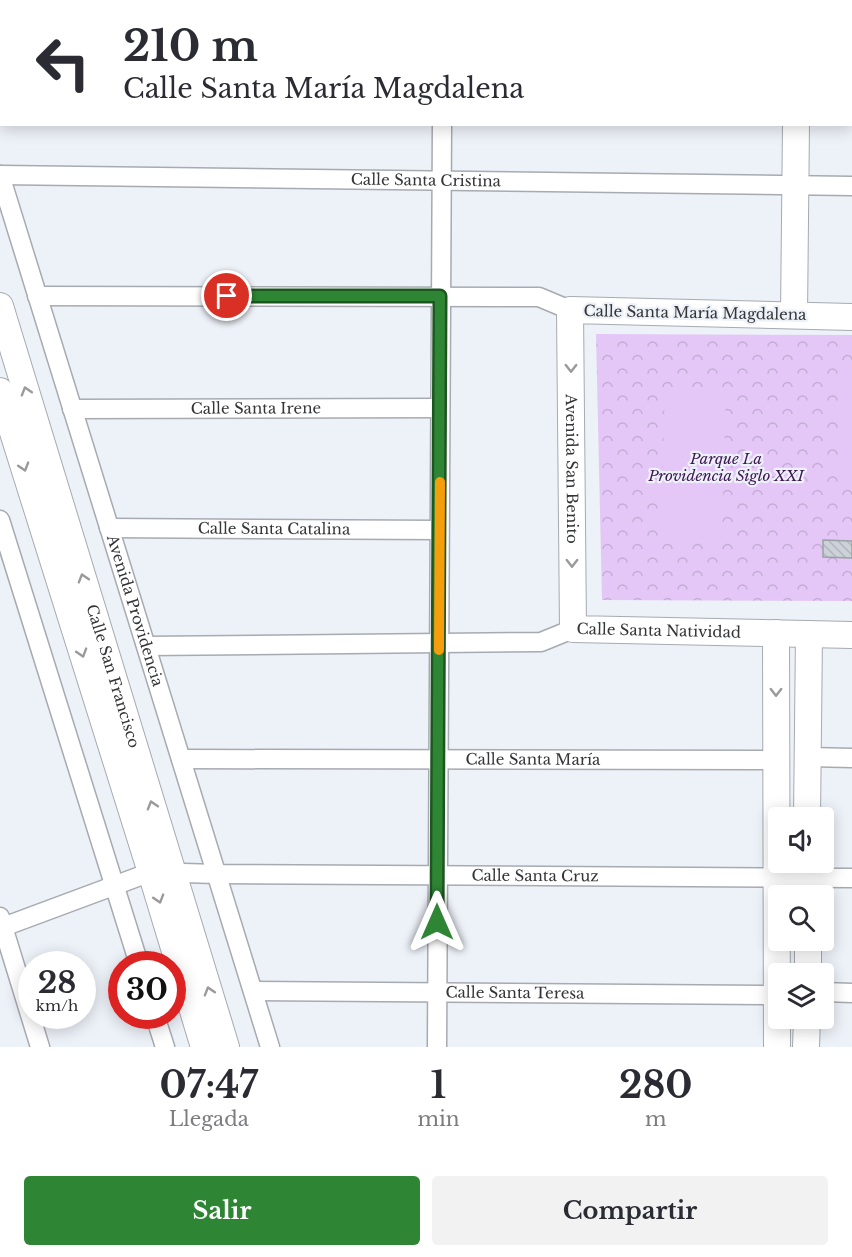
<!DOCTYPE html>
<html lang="es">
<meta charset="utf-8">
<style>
body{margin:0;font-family:"Libre Baskerville",serif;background:#f2f2f3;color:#2b2b33;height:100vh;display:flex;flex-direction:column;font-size:22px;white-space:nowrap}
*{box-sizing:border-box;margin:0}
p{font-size:20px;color:#7c7c81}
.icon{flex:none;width:33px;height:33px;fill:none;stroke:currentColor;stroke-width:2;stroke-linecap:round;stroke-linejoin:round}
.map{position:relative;height:1047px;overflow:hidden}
.details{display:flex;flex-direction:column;background:#fff;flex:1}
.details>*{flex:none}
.banner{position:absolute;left:0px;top:0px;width:852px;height:126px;box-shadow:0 3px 15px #0003;background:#fff;color:#2b2b33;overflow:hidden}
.tools{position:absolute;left:768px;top:807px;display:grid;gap:12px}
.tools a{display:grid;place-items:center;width:66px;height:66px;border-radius:6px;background:#fff;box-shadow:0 3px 15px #0003;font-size:30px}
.speed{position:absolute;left:18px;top:951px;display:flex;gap:12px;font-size:30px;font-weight:700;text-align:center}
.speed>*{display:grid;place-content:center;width:78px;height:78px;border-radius:50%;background:#fff;box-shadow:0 3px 15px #0003;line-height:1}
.speed small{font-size:15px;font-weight:400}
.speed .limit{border:9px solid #d22;background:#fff;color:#111}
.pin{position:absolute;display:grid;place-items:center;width:51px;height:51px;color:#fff;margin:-26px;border:3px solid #fff;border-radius:50%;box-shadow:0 2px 6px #0007}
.me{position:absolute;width:66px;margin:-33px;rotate:0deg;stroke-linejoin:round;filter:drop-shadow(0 0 4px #0008)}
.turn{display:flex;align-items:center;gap:21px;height:126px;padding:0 24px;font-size:27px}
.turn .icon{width:78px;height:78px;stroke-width:2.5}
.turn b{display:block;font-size:42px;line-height:51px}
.eta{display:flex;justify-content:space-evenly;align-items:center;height:102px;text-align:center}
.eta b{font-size:36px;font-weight:700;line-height:42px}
.action{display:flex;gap:12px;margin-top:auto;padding:12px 24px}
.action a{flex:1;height:69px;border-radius:6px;background:#2e8534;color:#fff;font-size:24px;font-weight:700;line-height:69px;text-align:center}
.action a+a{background:#f2f2f3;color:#2b2b33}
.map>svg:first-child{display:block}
.park{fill:url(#park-crowns)}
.pitch{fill:#e4c7f7}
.building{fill:url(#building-back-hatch);stroke:#9aa1a5;stroke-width:1.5}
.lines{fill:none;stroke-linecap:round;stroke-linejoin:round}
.street-casing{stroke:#a7aab1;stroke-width:21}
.secondary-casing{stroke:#a7aab1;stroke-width:28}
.street{stroke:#fff;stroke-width:18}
.secondary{stroke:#fff;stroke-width:26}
.oneway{stroke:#9a9a9c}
.route-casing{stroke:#1e5622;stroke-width:15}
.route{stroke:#2e8534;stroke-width:10}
.slow{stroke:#f59e0b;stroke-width:10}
.labels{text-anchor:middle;stroke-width:4.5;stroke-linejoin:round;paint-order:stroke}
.street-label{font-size:15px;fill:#343538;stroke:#edf1f8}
.park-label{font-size:15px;font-style:italic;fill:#3f1654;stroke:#edf1f8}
</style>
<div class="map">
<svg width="852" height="1047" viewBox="0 0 852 1047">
<defs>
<pattern id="park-crowns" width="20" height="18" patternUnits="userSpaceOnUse" patternTransform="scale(1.5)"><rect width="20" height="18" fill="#e4c7f7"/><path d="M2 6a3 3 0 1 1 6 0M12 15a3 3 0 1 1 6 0" fill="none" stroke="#c4acd4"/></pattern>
<pattern id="building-back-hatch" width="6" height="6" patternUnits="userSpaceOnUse" patternTransform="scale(1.5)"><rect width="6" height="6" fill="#ccd3d8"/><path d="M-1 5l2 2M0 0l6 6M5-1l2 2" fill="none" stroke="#b0b6ba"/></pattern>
</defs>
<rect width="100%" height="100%" fill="#edf1f8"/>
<!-- park -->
<path class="park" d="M596,334L852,335V601L602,600Z"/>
<!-- pitch -->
<g class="pitch">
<path d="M838,377H852V471L839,470Z"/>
<path d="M665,387L726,389L722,538L661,537Z"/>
</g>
<!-- building -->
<path class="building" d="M823,540L852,541V558L823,557Z"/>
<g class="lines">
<defs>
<g id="street">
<path d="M442,0V2"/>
<path d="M0,63H2"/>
<path d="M850,65H852"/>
<path id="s1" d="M0,175L270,1047"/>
<path id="s2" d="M0,175L852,186"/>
<path d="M37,296L539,297L570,310"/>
<path id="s3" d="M72,409L440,408"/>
<path d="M0,520L139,964"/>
<path id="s4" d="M109,528L439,530"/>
<path d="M146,646L541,642L573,629"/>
<path d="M808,757L852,758"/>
<path id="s5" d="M181,759L777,760"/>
<path d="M0,917L40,1047"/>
<path id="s6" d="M3,927L151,872L216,874L852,878"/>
<path id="s7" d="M253,991L778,995"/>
<path d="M824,992L852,993"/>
<path d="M155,1016L165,1047"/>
<path d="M437,1047L442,124"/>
</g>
<g id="secondary">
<path d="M797,2V0"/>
<path id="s8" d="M0,306L226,1047"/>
<path d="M794,315L796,124"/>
<path id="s9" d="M852,317L570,310L573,629L852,635"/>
<path d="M0,391L151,872L204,1047"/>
<path d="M776,633L777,1047"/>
<path d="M807,818L809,634"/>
<path d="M807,862V896"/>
<path d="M808,940V974"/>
<path d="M806,1047L807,1018"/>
</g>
</defs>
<!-- street casing -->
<use href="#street" class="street-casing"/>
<!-- secondary casing -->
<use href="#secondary" class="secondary-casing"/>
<!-- street -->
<use href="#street" class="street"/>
<!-- secondary -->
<use href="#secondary" class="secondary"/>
</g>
<!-- one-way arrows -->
<defs><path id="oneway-chevron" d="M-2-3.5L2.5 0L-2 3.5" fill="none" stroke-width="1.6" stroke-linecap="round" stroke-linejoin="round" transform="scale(1.5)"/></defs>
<g class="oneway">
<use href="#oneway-chevron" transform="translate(571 368) rotate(90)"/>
<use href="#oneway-chevron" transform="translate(26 391) rotate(-107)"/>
<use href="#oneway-chevron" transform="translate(24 467) rotate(73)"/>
<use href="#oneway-chevron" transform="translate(572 563) rotate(90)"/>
<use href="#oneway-chevron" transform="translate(83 578) rotate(-107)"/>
<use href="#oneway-chevron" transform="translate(82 653) rotate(73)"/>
<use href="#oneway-chevron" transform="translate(776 692) rotate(90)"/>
<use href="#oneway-chevron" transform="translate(152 805) rotate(-107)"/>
<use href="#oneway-chevron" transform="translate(159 899) rotate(73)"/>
<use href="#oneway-chevron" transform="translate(209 991) rotate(-107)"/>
</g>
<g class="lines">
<defs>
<path id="route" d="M227,296H440L437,922"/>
</defs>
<!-- route casing -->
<use href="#route" class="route-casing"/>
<!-- route -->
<use href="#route" class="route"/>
<!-- slow -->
<path class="slow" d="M439,650L440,482"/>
</g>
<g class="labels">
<!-- street labels -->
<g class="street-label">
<text dy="5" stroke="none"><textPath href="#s2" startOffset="426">Calle Santa Cristina</textPath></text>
<text transform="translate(695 313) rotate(1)" y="5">Calle Santa María Magdalena</text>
<text dy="5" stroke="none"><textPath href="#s3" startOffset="184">Calle Santa Irene</textPath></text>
<text dy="5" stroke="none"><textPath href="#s9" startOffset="441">Avenida San Benito</textPath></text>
<text dy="5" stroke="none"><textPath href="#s4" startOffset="165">Calle Santa Catalina</textPath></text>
<text dy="5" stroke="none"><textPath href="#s1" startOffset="456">Avenida Providencia</textPath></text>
<text dy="5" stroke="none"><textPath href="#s9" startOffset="687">Calle Santa Natividad</textPath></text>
<text dy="5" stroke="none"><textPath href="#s8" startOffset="387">Calle San Francisco</textPath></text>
<text dy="5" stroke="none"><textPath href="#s5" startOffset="352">Calle Santa María</textPath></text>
<text dy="5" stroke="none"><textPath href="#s6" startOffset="542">Calle Santa Cruz</textPath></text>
<text dy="5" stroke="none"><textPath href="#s7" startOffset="262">Calle Santa Teresa</textPath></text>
</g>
<!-- park labels -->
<g class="park-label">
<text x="726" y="464">Parque La<tspan x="726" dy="17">Providencia Siglo XXI</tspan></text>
</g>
</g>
</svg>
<div class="tools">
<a><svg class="icon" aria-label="sound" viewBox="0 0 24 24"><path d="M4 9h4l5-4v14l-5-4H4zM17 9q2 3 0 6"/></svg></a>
<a><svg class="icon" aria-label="search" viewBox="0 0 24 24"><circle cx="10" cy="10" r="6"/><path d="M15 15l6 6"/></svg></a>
<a><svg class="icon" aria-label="layers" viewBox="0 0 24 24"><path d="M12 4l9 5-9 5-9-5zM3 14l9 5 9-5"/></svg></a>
</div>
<div class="speed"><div>28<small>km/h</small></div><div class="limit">30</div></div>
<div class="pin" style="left:227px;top:296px;background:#d93025"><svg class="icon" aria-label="arrive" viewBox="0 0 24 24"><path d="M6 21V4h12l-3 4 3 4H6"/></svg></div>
<svg class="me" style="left:437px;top:922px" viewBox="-20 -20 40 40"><path d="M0-17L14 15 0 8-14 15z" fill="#2e8534" stroke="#fff" stroke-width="4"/></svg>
<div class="banner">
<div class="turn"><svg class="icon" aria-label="left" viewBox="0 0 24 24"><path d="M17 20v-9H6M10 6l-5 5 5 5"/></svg><div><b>210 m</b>Calle Santa María Magdalena</div></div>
</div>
</div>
<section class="details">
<div class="eta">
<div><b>07:47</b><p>Llegada</p></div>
<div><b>1</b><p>min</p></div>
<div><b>280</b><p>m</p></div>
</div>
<div class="action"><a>Salir</a><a>Compartir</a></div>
</section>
